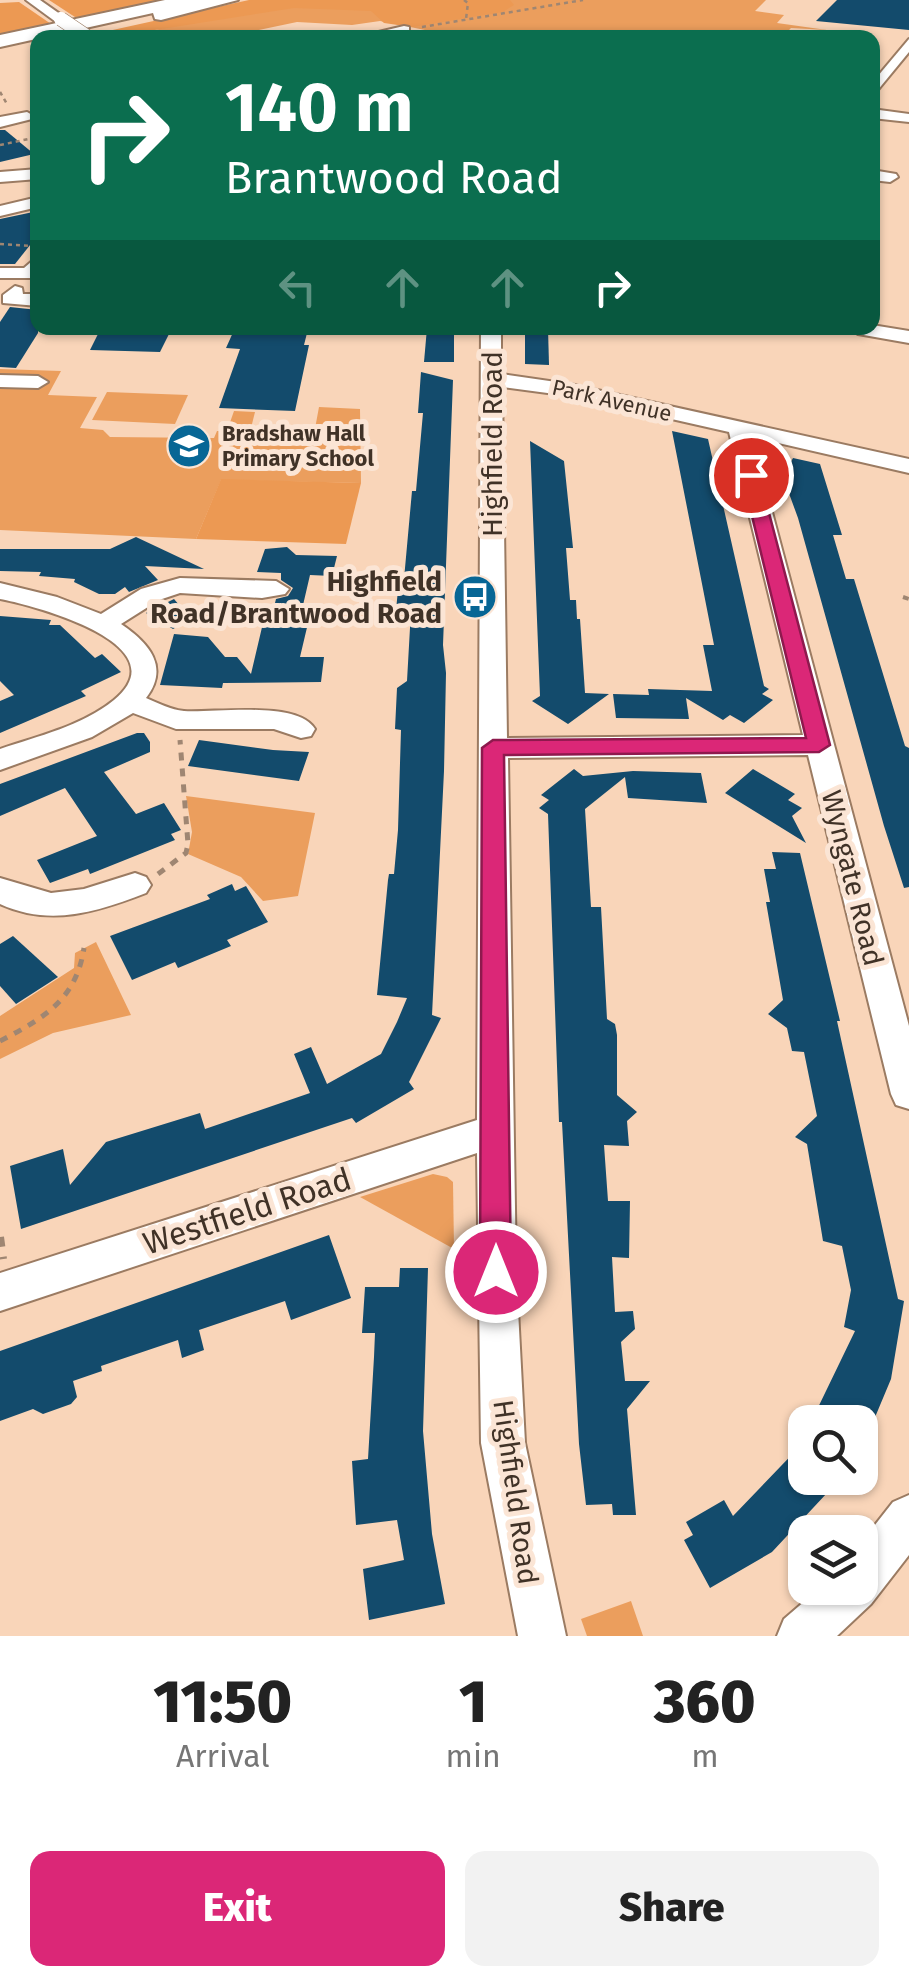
<!DOCTYPE html>
<style>
body{margin:0;font-family:"Fira Sans",sans-serif;background:#f2f2f2;color:#222;height:100vh;display:flex;flex-direction:column;font-size:38px;white-space:nowrap}
*{box-sizing:border-box;margin:0}
p{font-size:32px;color:#767676}
.icon{flex:none;width:55px;height:55px;fill:none;stroke:currentColor;stroke-width:2;stroke-linecap:round;stroke-linejoin:round}
.map{position:relative;height:1636px;overflow:hidden}
.panel{display:flex;flex-direction:column;background:#fff;flex:1}
.panel>*{flex:none}
.banner{position:absolute;left:30px;top:30px;width:850px;height:305px;border-radius:20px;box-shadow:0 2px 8px #0004;background:#0b6e4f;color:#fff;overflow:hidden}
.tools{position:absolute;left:788px;top:1405px;display:grid;gap:20px}
.tools a{display:grid;place-items:center;width:90px;height:90px;border-radius:20px;background:#fff;box-shadow:0 2px 8px #0004;font-size:50px}
.pin{position:absolute;display:grid;place-items:center;width:85px;height:85px;color:#fff;margin:-42px;border:5px solid #fff;border-radius:50%;box-shadow:0 2px 10px #0007}
.me{position:absolute;width:110px;margin:-55px;rotate:0deg;stroke-linejoin:round;filter:drop-shadow(0 0 8px #0008)}
.turn{display:flex;align-items:center;gap:35px;height:210px;padding:0 30px;font-size:45px}
.turn .icon{width:130px;height:130px;stroke-width:2.5}
.turn b{display:block;font-size:70px;line-height:85px}
.lanes{display:flex;align-items:center;height:95px;padding:0 30px;background:#0003;justify-content:center;gap:50px;direction:ltr}
.lanes .off{opacity:.35}
.eta{display:flex;justify-content:space-evenly;align-items:center;height:170px;text-align:center}
.eta b{font-size:60px;font-weight:800;line-height:70px}
.cta{display:flex;gap:20px;margin-top:auto;padding:20px 30px}
.cta a{flex:1;height:115px;border-radius:20px;background:#db2777;color:#fff;font-size:40px;font-weight:800;line-height:115px;text-align:center}
.cta a+a{background:#f2f2f2;color:#222}
.map>svg:first-child{display:block}
.green{fill:#eb9e5d}
.forest{fill:#ec9953}
.building{fill:#134b6c}
.lines{fill:none;stroke-linecap:round;stroke-linejoin:round}
.minor-casing{stroke:#9b7b62;stroke-width:4}
.highway-casing{stroke:#9b7b62;stroke-width:4}
.path-far3{stroke:#9f8672;stroke-width:2.5;stroke-dasharray:4 4;stroke-linecap:butt}
.path-far2{stroke:#9f8672;stroke-width:4;stroke-dasharray:6 6;stroke-linecap:butt}
.path-far1{stroke:#9f8672;stroke-width:5;stroke-dasharray:8 8;stroke-linecap:butt}
.path{stroke:#9f8672;stroke-width:8;stroke-dasharray:10 10;stroke-linecap:butt}
.minor{fill:#fff;fill-rule:evenodd}
.highway{fill:#fff;fill-rule:evenodd}
.minor-bridge-casing{stroke:#9b7b62;stroke-width:15;stroke-linecap:butt}
.minor-bridge{stroke:#fff;stroke-width:14}
.route{fill:#db2777;stroke:#8e194d;stroke-width:2.5}
.labels{text-anchor:middle;stroke-width:10;stroke-linejoin:round;paint-order:stroke}
.far-street-label{font-size:22px;fill:#403227;stroke:#fbe5d5}
.far-poi-label{font-size:22px;font-weight:bold;fill:#403227;stroke:#fbe5d5;text-anchor:start}
.street-label{font-size:28px;fill:#403227;stroke:#fbe5d5}
.poi-label{font-size:28px;font-weight:bold;fill:#403227;stroke:#fbe5d5;text-anchor:end}
.near-street-label{font-size:32px;fill:#403227;stroke:#fbe5d5}
</style>
<div class="map">
<svg width="909" height="1636" viewBox="0 0 909 1636">
<rect width="100%" height="100%" fill="#f9d5b9"/>
<!-- green -->
<g class="green">
<path d="M267,0H766L755,11L784,15L777,23L827,30L791,28L781,38H465L380,21L352,25L297,22L221,38L157,37L148,32Z"/>
<path d="M0,369L61,371L48,395L97,397L80,428L103,430L110,437L214,438L217,431H227L234,411L255,412L250,432L314,434L319,407L360,409L361,483L221,480L196,539L0,530Z"/>
<path d="M107,392L188,395L175,424L92,420Z"/>
<path d="M186,796L315,813L298,896L263,901L241,877L188,854L192,832Z"/>
<path d="M96,942L131,1015L53,1033L0,1059V1016L74,968L75,953Z"/>
<path d="M433,1174L447,1177L453,1182L454,1249L360,1197Z"/>
<path d="M631,1601L643,1636H587L581,1619Z"/>
</g>
<!-- forest -->
<g class="forest">
<path d="M49,0H168L78,19Z"/>
<path d="M249,0H510L514,5L503,12L412,27L384,23L371,11L294,8L111,37L99,33Z"/>
<path d="M19,2L54,26L0,37V3Z"/>
<path d="M221,479L361,483L346,544L196,539Z"/>
</g>
<!-- building -->
<g class="building">
<path d="M837,0H909V30L816,21Z"/>
<path d="M0,130H5L34,154L0,162Z"/>
<path d="M38,211V235L15,264H0V219Z"/>
<path d="M10,307L38,310V333L16,368L0,367V322Z"/>
<path d="M101,328H172L160,352L90,350Z"/>
<path d="M235,328H285L283,332L307,333L304,345H309L295,411L219,408L240,349L226,348Z"/>
<path d="M427,328H454V362H424Z"/>
<path d="M525,328H548L549,365L525,364Z"/>
<path d="M421,372L453,380L443,645L446,673L444,771L432,1015L441,1018L409,1082L414,1089L356,1123L352,1118L21,1229L10,1166L63,1149L70,1185L106,1142L200,1113L205,1129L310,1093L294,1054L311,1047L327,1084L381,1054L397,1022L407,998L377,995L388,880L389,874H394L398,830L401,730L395,729L397,688L407,681L411,610H396L398,590H403L412,491H416L423,413H418Z"/>
<path d="M672,431L708,439L764,686L769,689L762,694L773,700L744,723L730,715L723,720L686,698L689,719L616,718L613,694L649,695L648,689L712,691L703,645H714Z"/>
<path d="M530,441L564,461L573,548H566L570,600H576L577,619H580L585,693L609,694L568,724L532,701L540,696Z"/>
<path d="M793,458L820,464L842,535H833L846,579H854L905,746L909,748V887L904,888L884,826L798,518L783,477Z"/>
<path d="M136,537L204,569L145,566L158,580L129,592L125,587L115,594H99L74,582L75,579L39,576L41,572L0,571V549H110Z"/>
<path d="M287,547L296,555L337,556L332,576L310,575L300,618L309,619L300,657H324L321,682L223,683L222,688L160,685L174,634L208,637L225,657H237L251,674L263,623H270L276,599L288,596L293,588L281,580V573L257,572L265,549Z"/>
<path d="M174,599L191,619L173,629L146,613Z"/>
<path d="M0,616L51,620L49,625H60L95,658L102,654L121,672L81,691L86,696L0,733V701L14,695L0,681Z"/>
<path d="M137,733H144L150,742V752L104,772L136,814L164,803L181,830L171,834L175,840L90,874L88,869L50,883L37,860L97,836L65,788L0,816V784Z"/>
<path d="M199,740L273,750L309,752L299,781L188,766Z"/>
<path d="M574,769L583,776L633,771L701,773L707,803L628,798L625,777L585,809L591,907H601L607,1019L615,1024L617,1035V1095L637,1112L627,1121L629,1146L604,1145L608,1201H630L629,1258L612,1257L615,1312L633,1311L635,1329L621,1342L625,1381H650L627,1409L636,1515H613L612,1504L586,1505L579,1444L562,1122H559L548,814L539,808L549,800L541,795Z"/>
<path d="M753,769L795,794L788,800L802,808L792,816L806,843L725,793Z"/>
<path d="M772,852L800,853L840,1021H837L898,1299L904,1301L891,1379L873,1422H811L855,1331L844,1327L851,1290L842,1246L823,1241L807,1144L795,1137L817,1116L804,1052L792,1051L787,1028L768,1014L783,1000L766,902H770L764,869H776Z"/>
<path d="M232,884L235,891L246,886L268,922L227,940L231,946L178,968L175,962L132,980L110,936L210,899L207,895Z"/>
<path d="M13,936L58,977L16,1004L0,986V944Z"/>
<path d="M329,1235L351,1298L291,1320L285,1301L199,1330L204,1350L182,1358L178,1340L101,1366L102,1371L73,1381L77,1397L71,1404L43,1414L33,1409L0,1421V1351Z"/>
<path d="M400,1268H428L423,1431L432,1534L445,1604L369,1620L363,1569L404,1560L397,1520L356,1525L352,1461L368,1459L374,1357L375,1333H362L365,1287H399Z"/>
<path d="M805,1441V1478H841L772,1552L710,1588L684,1540L693,1535L686,1522L724,1500L733,1516Z"/>
</g>
<g class="lines">
<defs>
<g id="minor">
<path d="M26,0H40L67,19L56,22Z"/>
<path d="M404,26L409,27V33L353,38Z"/>
<path d="M844,33L851,37L837,38Z"/>
<path d="M909,39V52L872,97V83Z"/>
<path d="M872,109L909,114V122L872,118Z"/>
<path d="M27,112L34,116L32,119L0,127V117Z"/>
<path d="M38,169V179L0,182V172Z"/>
<path d="M872,170L896,174L898,177L890,182L872,180Z"/>
<path d="M38,197V207L0,216V206Z"/>
<path d="M38,256L35,278H0V268H24Z"/>
<path d="M15,286L22,288L23,294H38V306L3,303V295Z"/>
<path d="M872,325L909,331V343L858,334L848,328Z"/>
<path d="M481,328H501V374L570,384L909,459V473L752,437L909,1026V1109L896,1105L891,1094L808,755L508,758L516,1272L525,1443L566,1636H518L481,1443L477,1153L0,1311V1273L477,1120ZM502,387L570,396L729,432L803,735L507,738Z"/>
<path d="M0,375L38,376L48,382L38,388L0,387Z"/>
<path d="M180,578L276,581L289,589L285,594L262,598L180,593L159,600L121,624C149,643 170,667 146,698C158,703 171,710 184,711C215,713 297,700 315,729L311,736L301,738L274,729H176L133,713L92,737L0,770V749C38,736 82,726 114,700C181,645 37,606 0,599V583L57,597L101,614L141,589Z"/>
<path d="M135,873L146,877L151,885L146,893C97,912 50,927 0,904V878L51,893L84,889Z"/>
<path d="M909,1495V1555L871,1604L837,1636H777L784,1619L820,1588H860V1544L893,1502Z"/>
</g>
<path id="highway" d="M165,0H238L161,20L155,19L153,13L0,47V35Z"/>
</defs>
<!-- minor casing -->
<use href="#minor" class="minor-casing"/>
<!-- highway casing -->
<use href="#highway" class="highway-casing"/>
<!-- path-far3 -->
<g class="path-far3">
<path d="M464,0L468,3L466,19"/>
<path d="M422,27L583,0"/>
<path d="M0,92L7,104"/>
<path d="M0,145L38,137"/>
<path d="M0,244L32,246"/>
</g>
<!-- path-far2 -->
<path class="path-far2" d="M903,597L909,599"/>
<!-- path-far1 -->
<g class="path-far1">
<path d="M158,874L186,853L188,844L180,740"/>
<path d="M0,1041C44,1018 76,1000 84,948"/>
</g>
<!-- path -->
<path class="path" d="M0,1237L3,1259"/>
<!-- minor -->
<use href="#minor" class="minor"/>
<!-- highway -->
<use href="#highway" class="highway"/>
<defs>
<path id="minor-bridge" d="M61,19L89,38"/>
</defs>
<!-- minor-bridge casing -->
<use href="#minor-bridge" class="minor-bridge-casing"/>
<!-- minor-bridge -->
<use href="#minor-bridge" class="minor-bridge"/>
</g>
<!-- route -->
<path class="route" d="M751,470L759,475L830,745L819,752L504,755L511,1272L506,1282L496,1286L485,1282L480,1272L482,748L493,740L806,738L742,475Z"/>
<!-- icons -->
<defs>
<symbol id="school-disc" viewBox="-11 -11 22 22"><circle r="9.5" fill="#076695" stroke="#fbe5d5"/><path d="M0-5L7-2L0 1L-7-2ZM-4 1L0 2.5L4 1V4Q0 6-4 4Z" fill="#fff"/></symbol>
<symbol id="bus-disc" viewBox="-11 -11 22 22"><circle r="9.5" fill="#076695" stroke="#fbe5d5"/><path d="M-5-6H5V4H4V6H2V4H-2V6H-4V4H-5ZM-3.5-4V0h7V-4ZM-3.5 1.2v1.5H-2V1.2ZM2 1.2v1.5H3.5V1.2Z" fill="#fff"/></symbol>
</defs>
<g fill-rule="evenodd">
<use href="#school-disc" x="164" y="421" width="50" height="50"/>
<use href="#bus-disc" x="450" y="572" width="50" height="50"/>
</g>
<g class="labels">
<!-- far-street labels -->
<g class="far-street-label">
<text transform="translate(612 400) rotate(13)" y="8">Park Avenue</text>
</g>
<!-- far-poi labels -->
<g class="far-poi-label">
<text x="222" y="441">Bradshaw Hall<tspan x="222" dy="25">Primary School</tspan></text>
</g>
<!-- street labels -->
<g class="street-label">
<text transform="translate(492 444) rotate(-90)" y="10">Highfield Road</text>
<text transform="translate(853 878) rotate(76)" y="10">Wyngate Road</text>
<text transform="translate(516 1492) rotate(82)" y="10">Highfield Road</text>
</g>
<!-- poi labels -->
<g class="poi-label">
<text x="442" y="591">Highfield<tspan x="442" dy="32">Road/Brantwood Road</tspan></text>
</g>
<!-- near-street labels -->
<g class="near-street-label">
<text transform="translate(247 1211) rotate(-18)" y="11">Westfield Road</text>
</g>
</g>
</svg>
<div class="tools">
<a><svg class="icon" aria-label="search" viewBox="0 0 24 24"><circle cx="10" cy="10" r="6"/><path d="M15 15l6 6"/></svg></a>
<a><svg class="icon" aria-label="layers" viewBox="0 0 24 24"><path d="M12 4l9 5-9 5-9-5zM3 14l9 5 9-5"/></svg></a>
</div>
<div class="pin" style="left:751px;top:475px;background:#d93025"><svg class="icon" aria-label="arrive" viewBox="0 0 24 24"><path d="M6 21V4h12l-3 4 3 4H6"/></svg></div>
<svg class="me" style="left:496px;top:1272px" viewBox="-20 -20 40 40"><circle r="17" fill="#db2777" stroke="#fff" stroke-width="3"/><path d="M0-11L8 9 0 5-8 9z" fill="#fff"/></svg>
<div class="banner">
<div class="turn"><svg class="icon" aria-label="right" viewBox="0 0 24 24"><path d="M7 20v-9h11M14 6l5 5-5 5"/></svg><div><b>140 m</b>Brantwood Road</div></div>
<div class="lanes"><svg class="icon off" aria-label="left" viewBox="0 0 24 24"><path d="M17 20v-9H6M10 6l-5 5 5 5"/></svg><svg class="icon off" aria-label="ahead" viewBox="0 0 24 24"><path d="M12 20V5M6 11l6-6 6 6"/></svg><svg class="icon off" aria-label="ahead" viewBox="0 0 24 24"><path d="M12 20V5M6 11l6-6 6 6"/></svg><svg class="icon" aria-label="right" viewBox="0 0 24 24"><path d="M7 20v-9h11M14 6l5 5-5 5"/></svg></div>
</div>
</div>
<section class="panel">
<div class="eta">
<div><b>11:50</b><p>Arrival</p></div>
<div><b>1</b><p>min</p></div>
<div><b>360</b><p>m</p></div>
</div>
<div class="cta"><a>Exit</a><a>Share</a></div>
</section>
